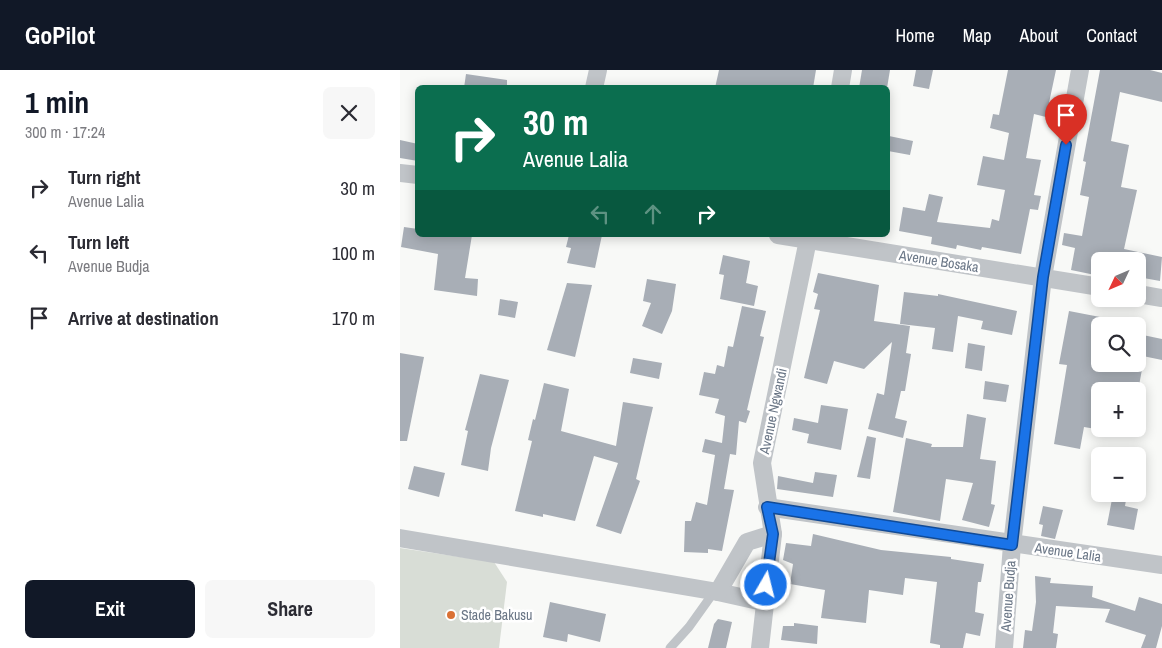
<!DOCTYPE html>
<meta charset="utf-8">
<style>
body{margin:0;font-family:"Archivo Narrow",sans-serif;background:#f7f7f7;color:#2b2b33;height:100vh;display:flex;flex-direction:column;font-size:19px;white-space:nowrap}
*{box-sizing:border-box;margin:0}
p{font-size:16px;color:#7c7c81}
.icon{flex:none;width:28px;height:28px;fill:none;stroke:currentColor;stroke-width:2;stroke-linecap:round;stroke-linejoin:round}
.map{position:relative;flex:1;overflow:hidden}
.side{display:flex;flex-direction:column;background:#fff;width:400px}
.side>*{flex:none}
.banner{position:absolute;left:15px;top:15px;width:475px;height:152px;border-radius:8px;box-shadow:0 2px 12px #0003;background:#0b6e4f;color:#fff;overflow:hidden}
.needle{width:32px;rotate:226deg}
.buttons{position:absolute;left:691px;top:182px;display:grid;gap:10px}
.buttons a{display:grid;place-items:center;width:55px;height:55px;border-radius:8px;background:#fff;box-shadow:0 2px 12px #0003;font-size:25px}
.pin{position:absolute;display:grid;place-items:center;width:42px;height:42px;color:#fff;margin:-51px -21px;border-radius:50% 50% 50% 0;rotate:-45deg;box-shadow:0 0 5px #0007}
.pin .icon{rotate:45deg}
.me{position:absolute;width:55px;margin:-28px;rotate:8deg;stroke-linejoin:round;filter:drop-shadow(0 0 4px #0008)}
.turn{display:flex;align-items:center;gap:18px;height:105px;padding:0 25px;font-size:22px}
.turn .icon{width:65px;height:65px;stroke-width:2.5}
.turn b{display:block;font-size:35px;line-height:42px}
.lanes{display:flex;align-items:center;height:48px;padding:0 25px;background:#0003;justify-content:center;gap:25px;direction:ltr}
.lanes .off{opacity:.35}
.round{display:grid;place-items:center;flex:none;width:52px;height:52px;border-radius:8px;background:#f7f7f7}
.summary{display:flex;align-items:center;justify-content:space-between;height:85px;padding:0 25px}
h1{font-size:30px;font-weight:700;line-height:38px;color:#111827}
.action{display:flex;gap:10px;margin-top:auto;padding:10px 25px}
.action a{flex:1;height:58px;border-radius:8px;background:#111827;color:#fff;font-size:20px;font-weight:700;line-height:58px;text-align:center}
.action a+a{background:#f7f7f7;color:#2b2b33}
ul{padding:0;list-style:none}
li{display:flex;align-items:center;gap:15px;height:65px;padding:0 25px}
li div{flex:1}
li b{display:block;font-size:19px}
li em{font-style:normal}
header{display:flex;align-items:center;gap:30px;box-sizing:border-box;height:70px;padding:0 25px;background:#111827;color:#fff}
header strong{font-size:24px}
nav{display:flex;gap:28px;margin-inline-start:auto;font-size:18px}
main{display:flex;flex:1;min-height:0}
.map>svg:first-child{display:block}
.green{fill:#d8ddd6}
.building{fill:#a8aeb6}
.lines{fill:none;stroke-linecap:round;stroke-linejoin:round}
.lane{stroke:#c0c4c8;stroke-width:9}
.street{stroke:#c0c4c8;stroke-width:18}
.route-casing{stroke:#114b97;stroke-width:12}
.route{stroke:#1a73e8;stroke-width:9}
.poi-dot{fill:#da7135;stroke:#fff;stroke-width:2}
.labels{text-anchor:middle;stroke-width:5;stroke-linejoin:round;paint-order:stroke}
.street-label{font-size:14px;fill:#6a7686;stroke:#fff}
.poi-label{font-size:14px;fill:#6a7686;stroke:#fff;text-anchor:start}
</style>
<header>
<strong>GoPilot</strong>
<nav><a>Home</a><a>Map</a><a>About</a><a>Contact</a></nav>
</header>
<main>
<section class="side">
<div class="summary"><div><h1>1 min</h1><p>300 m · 17:24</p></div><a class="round"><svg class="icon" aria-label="close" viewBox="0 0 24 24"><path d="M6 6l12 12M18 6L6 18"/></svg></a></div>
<ul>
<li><svg class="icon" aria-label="right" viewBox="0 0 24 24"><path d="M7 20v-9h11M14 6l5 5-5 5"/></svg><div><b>Turn right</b><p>Avenue Lalia</p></div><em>30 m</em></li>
<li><svg class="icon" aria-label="left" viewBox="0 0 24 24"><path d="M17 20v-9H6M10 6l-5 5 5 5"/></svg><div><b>Turn left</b><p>Avenue Budja</p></div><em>100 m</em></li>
<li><svg class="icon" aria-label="arrive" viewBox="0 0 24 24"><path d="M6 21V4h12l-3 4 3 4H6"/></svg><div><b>Arrive at destination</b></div><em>170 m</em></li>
</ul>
<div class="action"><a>Exit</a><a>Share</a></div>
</section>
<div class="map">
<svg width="762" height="578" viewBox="0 0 762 578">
<rect width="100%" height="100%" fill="#f8f9f7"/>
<!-- green -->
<path class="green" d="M0,478L94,492L107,512L99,578H0Z"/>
<!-- building -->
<g class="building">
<path d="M319,0H416L413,18H315Z"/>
<path d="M462,0H490L487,18H459Z"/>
<path d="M516,0H533L529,19L513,16Z"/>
<path d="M608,0H656L646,47L634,44L626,88L641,90L634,125L641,126L638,140L630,139L621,184L582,177L581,180L557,175L556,179L531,174L532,167L499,161L503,137L525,141L529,124L543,127L537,152L590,158L592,149L599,151L605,120L577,115L583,86L604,90L609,63L590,58L593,44L599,45Z"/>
<path d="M700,0H750L762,3V32L720,22L711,71L729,75L721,117L737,120L724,179L762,187L760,211L738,207V191H700V206L671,200L675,178L662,175L664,163L682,166L689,127L680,125L686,92L683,91Z"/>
<path d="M66,4L107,10V18H64Z"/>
<path d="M489,66L513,71L510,85L488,81Z"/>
<path d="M0,70L18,74V91L0,88Z"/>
<path d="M4,157L18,159V165H72L65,208L78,209L77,226L34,220L38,184L1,177Z"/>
<path d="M169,165H202L195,198L167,193L171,178L166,177Z"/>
<path d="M323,185L350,191L346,213L358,216L354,236L320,229L324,205L319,204Z"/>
<path d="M418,203L479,215L474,251L510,256L506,283L511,284L505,321H501L495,348L507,351L503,368L468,359L477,323L484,325L492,272L464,299L434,291L427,314L404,308L420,240L414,239L418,224L413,222Z"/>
<path d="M247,209L276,214L272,241L262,264L242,256L251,233L243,231Z"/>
<path d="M167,213L192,215L175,287L147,280Z"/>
<path d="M504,222L538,226V224L617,241L612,265L581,259L583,251L558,246L553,282L532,279L535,258L500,254Z"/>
<path d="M100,229L118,232L115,248L98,245Z"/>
<path d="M342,236L366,241L360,266L364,267L347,340L350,341L346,353L339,351L336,385L330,384L324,419L334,420L322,481L308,479V483L284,482L285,451H291L296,432L307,435L315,385L302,382L305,369L322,373L325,346L315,343L319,329L299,325L304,302L315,304L317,295L324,297L328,276L333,277Z"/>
<path d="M669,241L700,247V294H743L738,321H700V338L696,359L684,357L680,379L654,374L667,295L659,294Z"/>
<path d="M738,264L762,269V290L738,285Z"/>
<path d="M568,273L585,276L582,301L565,298Z"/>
<path d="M0,283L24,287L7,371H0Z"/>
<path d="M233,288L262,293L259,309L230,303Z"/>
<path d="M80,304L109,310L91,378L88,401L61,395L68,361L65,360Z"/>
<path d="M585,311L609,315L606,332L583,329Z"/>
<path d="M144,313L169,319L161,361L216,376L223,332L253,337L236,409L240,411L221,464L196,456L218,393L194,386L175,451L143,444V447L115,441L132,371L128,370L133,349L135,350Z"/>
<path d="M421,335L448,339L441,380L407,373L409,364L392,360L394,348L418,353Z"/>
<path d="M567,344L586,348L580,389L596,391L591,434L595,435L589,457L562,450L573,413L546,409L540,451L493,442L506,368L532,374L531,377H563Z"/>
<path d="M467,366L476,368L470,409L457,407Z"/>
<path d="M14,396L45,403L39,427L8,419Z"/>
<path d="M415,402L437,405L433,427L377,419L378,406L413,413Z"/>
<path d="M713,424H727L725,436L738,439L734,460L707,455Z"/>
<path d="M643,436L663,440L655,469L641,466L643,455L639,454Z"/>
<path d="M413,464L481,480L551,487V489L584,494L581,512H578L575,542L584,544L580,566L566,563L563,578H540V575L530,573L537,512L505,508L503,525L469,520L466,553L421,548L425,520L390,514L393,494L383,490L386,473L411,476Z"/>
<path d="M635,506L651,508L650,513L693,516L692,527L735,541L739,527L762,534V556L756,578H741L746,565L705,552L710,539L656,536L653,563L658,564L656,578H623L625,560L632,561L636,532Z"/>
<path d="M150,532L206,544L200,572L168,564L167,572L143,567Z"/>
<path d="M318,549L332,552L326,578H308L314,554Z"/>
<path d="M394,553L418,556L417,574L381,570L383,556H394Z"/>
</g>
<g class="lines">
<!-- lane -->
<path class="lane" d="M270,578L289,557L314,522H318"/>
<!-- street -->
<g class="street">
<path d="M194,18L198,0"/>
<path d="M440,18L443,0"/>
<path d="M0,103L18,105"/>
<path d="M378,165L700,217"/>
<path d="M738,224L762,228"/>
<path d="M367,437L762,495"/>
<path d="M0,468L318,522L363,532"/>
<path d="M318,522L347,472L373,464"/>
<path d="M360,578L373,464L362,393L409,165"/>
<path d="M604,578L612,475L643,207L680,0"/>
</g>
</g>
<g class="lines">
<defs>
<path id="route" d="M366,515L373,464L367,437L612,475L643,207L666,75"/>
</defs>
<!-- route casing -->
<use href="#route" class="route-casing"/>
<!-- route -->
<use href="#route" class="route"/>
</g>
<!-- markers -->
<circle class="poi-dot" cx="51" cy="545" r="5"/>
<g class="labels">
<!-- street labels -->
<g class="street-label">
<text transform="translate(539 191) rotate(9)" y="5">Avenue Bosaka</text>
<text transform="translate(373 341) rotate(-78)" y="5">Avenue Ngwandi</text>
<text transform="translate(668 482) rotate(8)" y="5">Avenue Lalia</text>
<text transform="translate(608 526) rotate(-86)" y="5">Avenue Budja</text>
</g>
<!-- poi labels -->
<g class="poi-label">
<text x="61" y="550">Stade Bakusu</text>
</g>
</g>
</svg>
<div class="buttons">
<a><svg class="needle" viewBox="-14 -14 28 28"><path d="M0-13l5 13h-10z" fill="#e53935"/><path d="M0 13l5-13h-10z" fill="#7c7c81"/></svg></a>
<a><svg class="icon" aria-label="search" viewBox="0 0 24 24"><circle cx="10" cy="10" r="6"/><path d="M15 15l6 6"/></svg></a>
<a>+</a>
<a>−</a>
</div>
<div class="pin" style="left:666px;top:75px;background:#d93025"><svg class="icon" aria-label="arrive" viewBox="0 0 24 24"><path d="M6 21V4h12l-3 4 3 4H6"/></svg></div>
<svg class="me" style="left:366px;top:515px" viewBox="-20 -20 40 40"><circle r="17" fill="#1a73e8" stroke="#fff" stroke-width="3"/><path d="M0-11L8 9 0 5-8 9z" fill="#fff"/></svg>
<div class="banner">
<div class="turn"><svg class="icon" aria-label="right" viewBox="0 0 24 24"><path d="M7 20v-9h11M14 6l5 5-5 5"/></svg><div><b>30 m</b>Avenue Lalia</div></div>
<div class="lanes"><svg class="icon off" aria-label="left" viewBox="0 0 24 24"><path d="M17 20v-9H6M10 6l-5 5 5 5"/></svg><svg class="icon off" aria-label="ahead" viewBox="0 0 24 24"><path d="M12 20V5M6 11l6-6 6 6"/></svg><svg class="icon" aria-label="right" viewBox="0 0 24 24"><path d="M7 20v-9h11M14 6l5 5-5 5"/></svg></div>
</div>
</div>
</main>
